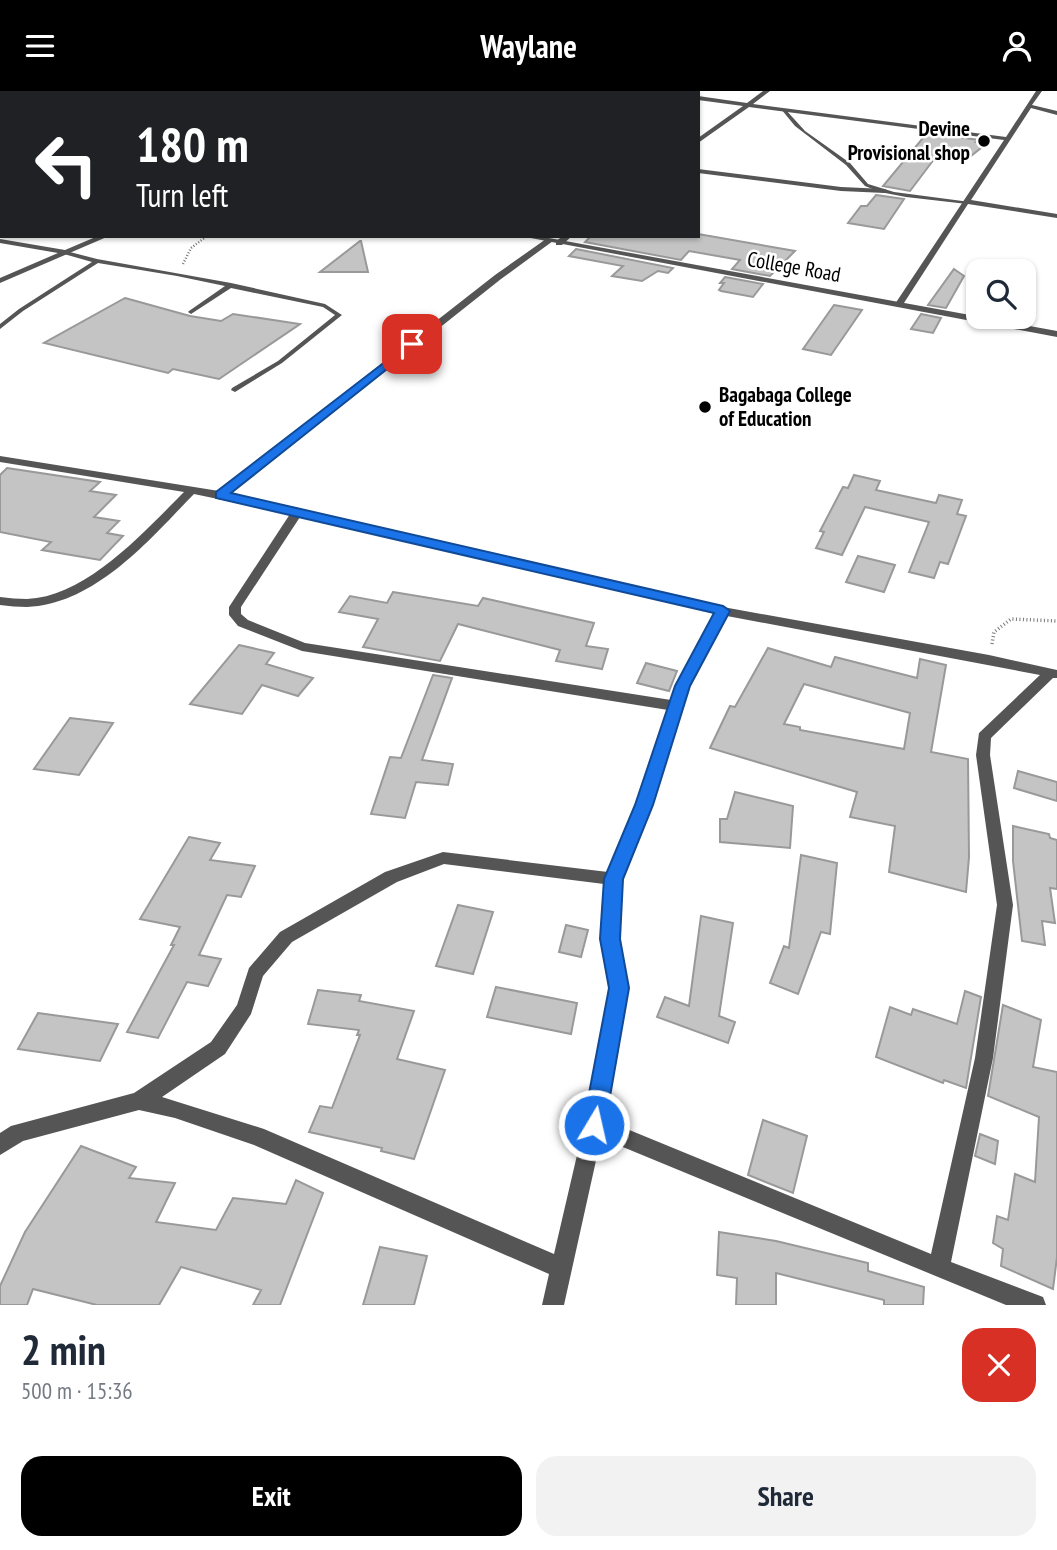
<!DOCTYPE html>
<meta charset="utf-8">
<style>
body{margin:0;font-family:"PT Sans Narrow",sans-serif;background:#f2f2f3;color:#1f2937;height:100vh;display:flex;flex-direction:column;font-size:26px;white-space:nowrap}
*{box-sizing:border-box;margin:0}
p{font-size:23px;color:#747a83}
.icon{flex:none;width:38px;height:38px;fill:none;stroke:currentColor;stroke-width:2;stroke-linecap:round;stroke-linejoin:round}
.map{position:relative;height:1214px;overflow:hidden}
.details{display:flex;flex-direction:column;background:#fff;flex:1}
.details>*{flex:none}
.hud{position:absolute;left:0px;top:0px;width:700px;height:147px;box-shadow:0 2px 5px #0004;background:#202124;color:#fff;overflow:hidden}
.buttons{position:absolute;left:966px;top:168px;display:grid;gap:14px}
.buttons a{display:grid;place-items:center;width:70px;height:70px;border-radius:14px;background:#fff;box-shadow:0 2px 5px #0004;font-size:35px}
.pin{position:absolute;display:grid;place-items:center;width:60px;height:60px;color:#fff;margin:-30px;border-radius:14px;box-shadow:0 4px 10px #0006}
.me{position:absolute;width:77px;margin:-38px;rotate:9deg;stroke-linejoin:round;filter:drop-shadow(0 0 5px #0008)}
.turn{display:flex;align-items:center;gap:24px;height:147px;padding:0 21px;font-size:32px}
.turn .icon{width:91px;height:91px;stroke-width:2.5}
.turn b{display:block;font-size:49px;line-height:60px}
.round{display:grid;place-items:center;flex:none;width:74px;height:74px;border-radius:21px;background:#f2f2f3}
.summary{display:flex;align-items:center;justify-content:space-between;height:119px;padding:0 21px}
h1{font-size:42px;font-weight:700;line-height:52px}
.button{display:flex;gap:14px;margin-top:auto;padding:14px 21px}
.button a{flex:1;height:80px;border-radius:21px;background:#000;color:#fff;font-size:28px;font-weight:700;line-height:80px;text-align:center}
.button a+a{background:#f2f2f3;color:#1f2937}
header{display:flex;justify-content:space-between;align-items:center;height:91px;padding:0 21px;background:#000;color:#fff;font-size:32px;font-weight:700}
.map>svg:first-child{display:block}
.building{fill:#c4c4c4;stroke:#999;stroke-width:2;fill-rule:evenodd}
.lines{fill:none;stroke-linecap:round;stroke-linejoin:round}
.path-far1{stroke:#777;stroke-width:2.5;stroke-dasharray:1 2;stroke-linecap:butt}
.path{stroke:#777;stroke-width:3.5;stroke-dasharray:1 2.5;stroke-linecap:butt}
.service{fill:#555;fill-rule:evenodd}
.minor{fill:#555;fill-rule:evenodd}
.tertiary{fill:#555;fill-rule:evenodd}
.route{fill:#1a73e8;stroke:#114b97;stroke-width:2}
.poi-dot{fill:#000;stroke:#fff;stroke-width:2.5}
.labels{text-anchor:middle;stroke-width:5;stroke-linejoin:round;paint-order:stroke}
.far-poi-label{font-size:21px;font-weight:bold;fill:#000;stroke:#fff;text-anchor:end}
.far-street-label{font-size:21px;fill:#000;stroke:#fff}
</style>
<header><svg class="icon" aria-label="menu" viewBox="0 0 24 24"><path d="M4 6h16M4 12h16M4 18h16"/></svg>Waylane<svg class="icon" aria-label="person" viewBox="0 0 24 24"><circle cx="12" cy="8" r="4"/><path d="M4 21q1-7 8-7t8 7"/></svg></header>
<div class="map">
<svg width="1057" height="1214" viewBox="0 0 1057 1214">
<rect width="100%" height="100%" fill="#fff"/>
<!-- building -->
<g class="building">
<path d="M927,42L979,49L976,51L986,53L966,69L938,63L910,100L883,95Z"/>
<path d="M876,104L904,108L884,138L848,132L861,115H867Z"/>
<path d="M698,143L795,160L770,185L732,178L740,169L689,160L681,169L585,151L591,145Z"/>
<path d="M361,150L368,181H320L360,150Z"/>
<path d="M576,158L673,177L668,182L658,180L642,190L612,185L623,175L569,165Z"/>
<path d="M954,178L964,185L946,217L928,214Z"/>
<path d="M725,186L763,193L753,206L721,200L719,199L724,192H720Z"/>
<path d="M125,207L190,225L221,230L233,223L300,233L219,288L173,278L168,282L44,252Z"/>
<path d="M834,214L862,219L831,264L803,258Z"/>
<path d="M921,223L941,227L933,242L911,238Z"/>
<path d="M7,377L100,391L90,400L116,404L94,426L119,430L107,442L123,445L100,469L42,459L51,451L0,441V384Z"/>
<path d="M854,384L880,390L876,399L936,412L939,404L962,409L957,423L966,425L948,473L940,471L934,487L909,481L929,431L865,416L842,464L816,457L824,441L820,440L843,396L848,397Z"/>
<path d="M858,465L895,474L884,501L846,491Z"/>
<path d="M393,501L478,515L483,507L594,532L586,555L608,558L602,578L556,570L560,559L458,533L440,570L363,556L378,528L339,521L350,505L387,512Z"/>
<path d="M239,554L274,562L266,573L313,587L298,605L262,594L242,623L190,613Z"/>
<path d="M768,557L831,576L835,566L917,587L920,568L946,574L931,661L968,668L969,766L966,801L889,781L895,735L850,726L857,701L710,657L730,615L735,616ZM804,593L910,622L904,658L800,639V636L784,633Z"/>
<path d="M646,572L677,580L669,600L637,592Z"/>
<path d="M433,584L452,587L422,669L453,673L448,694L416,691L405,727L371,723L390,666L401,667Z"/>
<path d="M70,627L113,632L79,684L34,678Z"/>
<path d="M1018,680L1057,691V710L1014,697Z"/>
<path d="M735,701L793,715L790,757L720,751V728H727Z"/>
<path d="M1013,735L1049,743L1050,747L1057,749V798L1050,797L1055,832L1042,830L1045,854L1022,850L1013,770Z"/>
<path d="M189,746L220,752L210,769L255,775L241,806L227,804L199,864L221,868L208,895L187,891L158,947L127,941L174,854H171L180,836L140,828Z"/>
<path d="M801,764L837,772L830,843L821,841L798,903L770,892L784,855L789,857Z"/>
<path d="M458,814L493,821L473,883L436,875Z"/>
<path d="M701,825L733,832L719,925L735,931L728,952L657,926L665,906L689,915Z"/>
<path d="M566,834L588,839L581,866L559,861Z"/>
<path d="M496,896L577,912L571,943L487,926Z"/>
<path d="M318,899L361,904L359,910L414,920L397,968L445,979L414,1068L381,1060L382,1057L309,1041L320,1015L332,1017L360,944H357L359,939L308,933Z"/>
<path d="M965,900L981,906L966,997L944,989L943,992L876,966L890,916L911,924L913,918L957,933Z"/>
<path d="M1003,914L1041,929L1033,976L1057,981V1166L1053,1198L1001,1175L1003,1158L993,1152L997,1125L1008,1129L1015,1083L1035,1091L1039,1026L988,1005Z"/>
<path d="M38,922L118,933L100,970L18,958Z"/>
<path d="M763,1029L807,1045L793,1102L748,1084Z"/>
<path d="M980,1043L998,1050L995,1073L975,1065Z"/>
<path d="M81,1055L136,1076L129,1087L175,1092L156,1131L216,1139L233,1107L286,1113L296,1089L323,1102L280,1214H253L261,1199L181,1176L159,1214H97L33,1198L27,1214H0V1195L25,1141Z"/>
<path d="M719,1141L776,1150L868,1172V1180L924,1196L923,1214H884V1209L776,1182V1214H736L737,1187L717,1184Z"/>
<path d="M380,1156L427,1165L414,1214H363Z"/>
</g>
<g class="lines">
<!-- path-far1 -->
<path class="path-far1" d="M183,173L191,157L207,145"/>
<!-- path -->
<path class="path" d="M992,553L994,541L1011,528L1057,530"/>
<!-- service -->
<g class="service">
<path d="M219,0H223L224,2H220Z"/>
<path d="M781,18H785L805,40L850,72L868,93L894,101L970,111L967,113L906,106L880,101L865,95L846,74L795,35Z"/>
<path d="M339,145H374L371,147H342Z"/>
<path d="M66,160L97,168L231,192L325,213L342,224L282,272L235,301L231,299L232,297L278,270L335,224L323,216L231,197L191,223L188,221L189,220L225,195L177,185L98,172L23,220L0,238V233L19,218L92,171L64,163L63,162Z"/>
</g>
<!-- minor -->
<g class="minor">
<path d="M592,0H609L587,2Z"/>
<path d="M763,0H770L753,13L1006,46L1036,0H1042L1032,14L1057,20V24L1031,17L971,109L1057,123V127L968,113L902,215H896L895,213L1004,49L749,16L698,52V47L743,15L698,9V5L747,12Z"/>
<path d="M2,35V39L0,40V36Z"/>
<path d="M698,78L841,96L885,98L888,100L885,102L841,100L698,82Z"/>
<path d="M98,145H109L0,192V187L58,162L0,152V148L65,159Z"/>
<path d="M563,145H572L562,154H556V150Z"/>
<path d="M546,148L553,150L501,188L230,403L723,516L989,564L1057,579V587H1053L991,647L990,664L1013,814L993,967L951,1171L1043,1206L1046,1214H1006L601,1047L564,1214H542L549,1183L254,1054L175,1027L139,1019L23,1050L0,1064V1042L11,1035L134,1002L211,951L237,914L249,877L280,841L385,781L443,761L608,781L636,714L668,619L302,560L238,535L229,524V516L290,423L194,403C150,448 96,513 27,516C18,516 9,515 0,514V506C9,507 18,508 27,508C86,506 144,441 184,401L0,371V365L219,400L495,184ZM300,426L715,522L676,595L671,609L305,552L248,529L241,523V516ZM727,525L1040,584L979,642L976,664L997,814L975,967L931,1163L605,1029L628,897L619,848L621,788L652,714L690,595ZM444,773L604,793L601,848L610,897L584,1034L554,1163L264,1038L162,1006L225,963L251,923L263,885L292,851L397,791Z"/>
</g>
<!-- tertiary -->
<g class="tertiary">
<path d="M39,0H45L46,2H40Z"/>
<path d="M520,145H538L1057,240V246Z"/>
</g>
</g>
<!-- route -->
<path class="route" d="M412,250L416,251V255L231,402L723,515L730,520L690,595L653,714L623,788L620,848L629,897L605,1034L602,1042L594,1045L586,1042L583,1034L609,897L600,848L604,788L635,714L675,595L714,522L216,407V401Z"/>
<!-- markers -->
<g class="poi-dot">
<circle cx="984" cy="50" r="7"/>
<circle cx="705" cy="316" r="7"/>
</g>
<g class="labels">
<!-- far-poi labels -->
<g class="far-poi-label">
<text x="970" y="45">Devine<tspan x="970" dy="24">Provisional shop</tspan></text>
<text x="719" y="311" text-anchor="start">Bagabaga College<tspan x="719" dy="24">of Education</tspan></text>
</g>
<!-- far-street labels -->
<g class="far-street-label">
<text transform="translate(794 176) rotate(10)" y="7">College Road</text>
</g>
</g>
</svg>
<div class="buttons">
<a><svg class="icon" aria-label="search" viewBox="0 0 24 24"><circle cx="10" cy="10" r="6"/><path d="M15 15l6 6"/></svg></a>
</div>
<div class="pin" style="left:412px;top:253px;background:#d93025"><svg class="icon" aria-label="arrive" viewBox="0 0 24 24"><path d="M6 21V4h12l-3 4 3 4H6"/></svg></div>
<svg class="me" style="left:594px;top:1034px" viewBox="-20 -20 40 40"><circle r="17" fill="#1a73e8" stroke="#fff" stroke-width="3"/><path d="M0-11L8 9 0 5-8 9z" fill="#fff"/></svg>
<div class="hud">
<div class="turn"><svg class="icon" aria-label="left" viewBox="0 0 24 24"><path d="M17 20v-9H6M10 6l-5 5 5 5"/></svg><div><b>180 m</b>Turn left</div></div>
</div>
</div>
<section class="details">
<div class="summary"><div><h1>2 min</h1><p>500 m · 15:36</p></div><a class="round" style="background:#d93025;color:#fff"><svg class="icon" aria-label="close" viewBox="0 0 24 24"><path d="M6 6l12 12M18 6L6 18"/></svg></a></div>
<div class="button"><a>Exit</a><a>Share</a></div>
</section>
